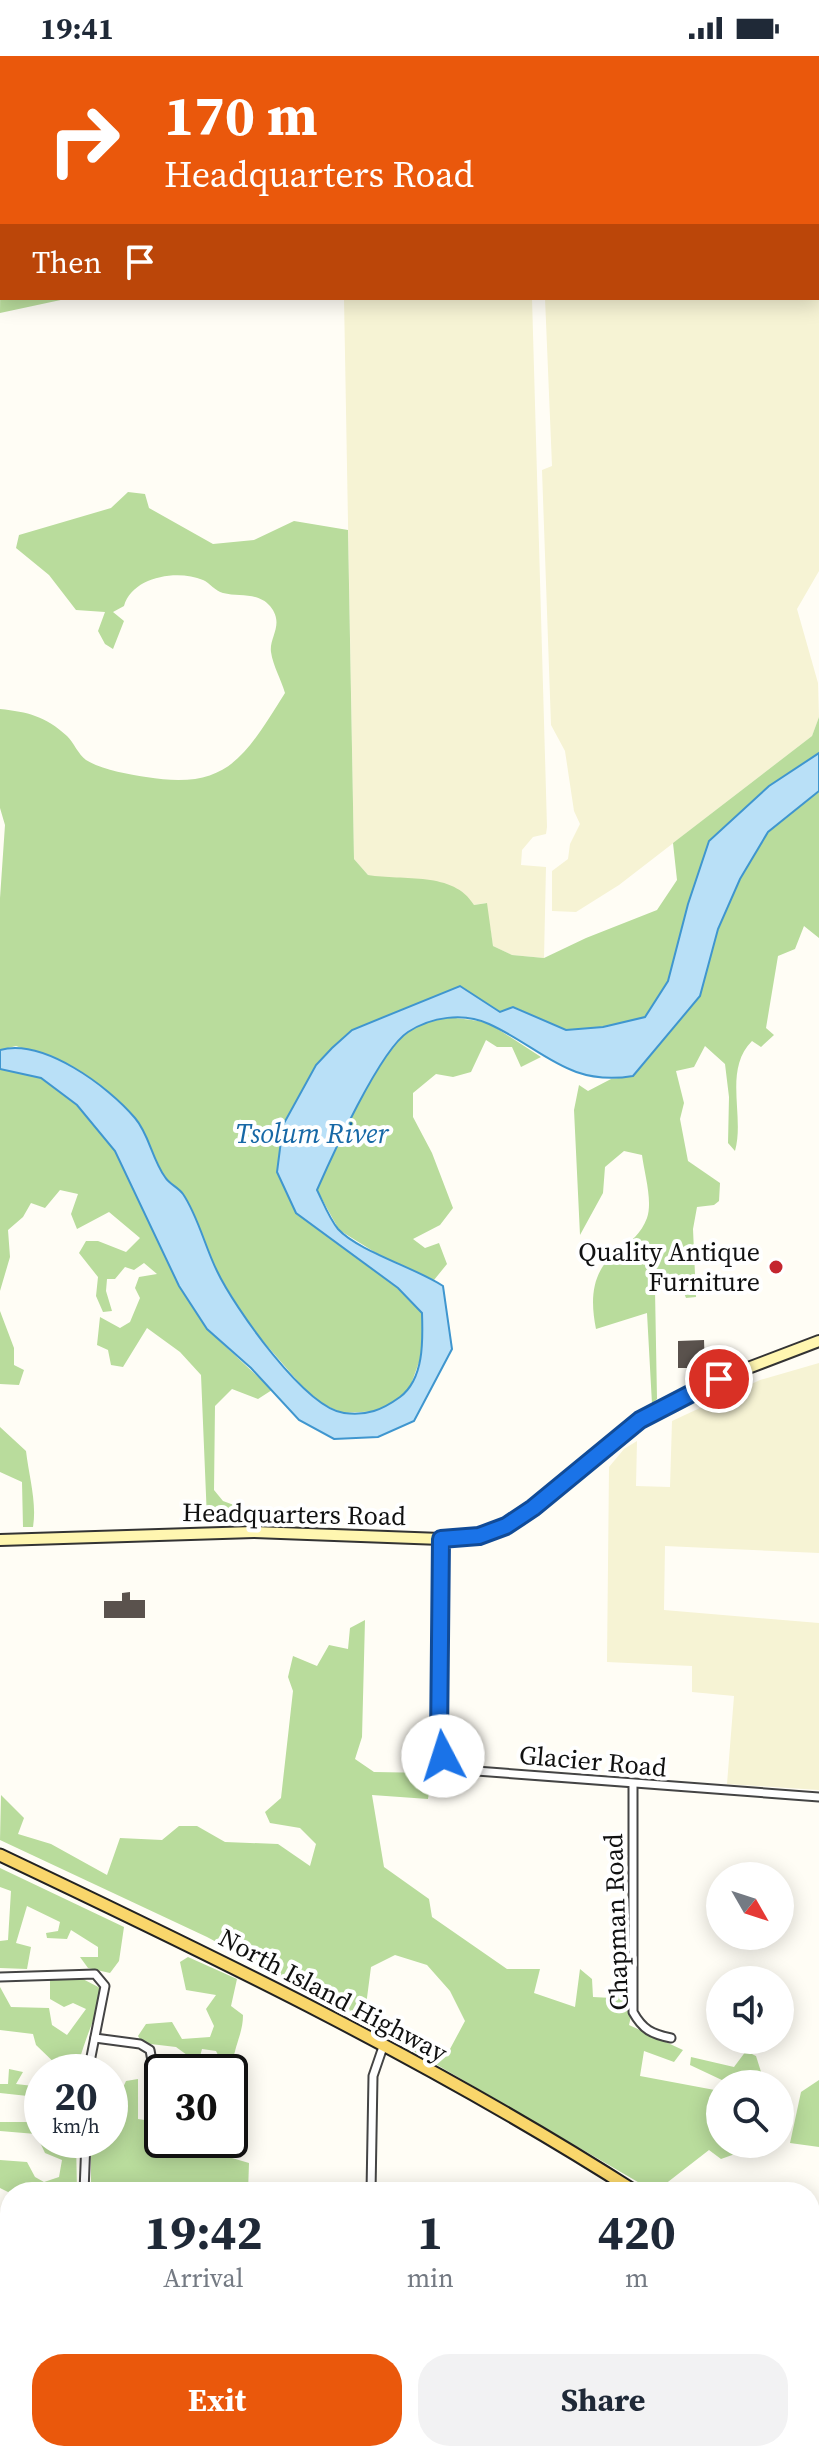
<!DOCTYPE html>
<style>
body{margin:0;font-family:"Source Serif 4",serif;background:#f2f2f3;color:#1f2937;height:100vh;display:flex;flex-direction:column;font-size:30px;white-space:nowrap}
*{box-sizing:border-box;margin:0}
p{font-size:26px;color:#747a83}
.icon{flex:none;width:44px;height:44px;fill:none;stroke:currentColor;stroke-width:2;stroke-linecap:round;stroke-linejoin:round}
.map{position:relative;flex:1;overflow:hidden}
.panel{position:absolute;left:0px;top:2126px;width:820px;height:280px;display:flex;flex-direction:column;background:#fff;border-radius:32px 32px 0 0;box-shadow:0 4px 20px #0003}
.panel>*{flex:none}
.hud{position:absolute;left:0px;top:0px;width:820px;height:244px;box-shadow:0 4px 20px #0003;background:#ea580c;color:#fff;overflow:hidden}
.needle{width:52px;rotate:129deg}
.buttons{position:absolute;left:706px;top:1806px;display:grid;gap:16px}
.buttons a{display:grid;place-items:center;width:88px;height:88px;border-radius:50%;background:#fff;box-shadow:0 4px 20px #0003;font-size:40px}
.speed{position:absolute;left:24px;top:1998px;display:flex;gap:16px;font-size:40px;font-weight:700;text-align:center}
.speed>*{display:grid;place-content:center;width:104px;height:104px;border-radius:50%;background:#fff;box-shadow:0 4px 20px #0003;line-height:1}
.speed small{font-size:20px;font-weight:400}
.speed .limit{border:4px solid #111;border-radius:12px;background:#fff;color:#111}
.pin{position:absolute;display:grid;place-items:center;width:68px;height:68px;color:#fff;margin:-34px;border:4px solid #fff;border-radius:50%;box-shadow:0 2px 8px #0007}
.me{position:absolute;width:88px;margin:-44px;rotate:355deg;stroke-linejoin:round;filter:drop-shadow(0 0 6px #0008)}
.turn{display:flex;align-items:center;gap:28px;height:168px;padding:0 32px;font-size:36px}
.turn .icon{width:104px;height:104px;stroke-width:2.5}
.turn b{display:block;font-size:56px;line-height:68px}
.then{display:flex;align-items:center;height:76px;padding:0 32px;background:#0003;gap:16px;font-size:30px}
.eta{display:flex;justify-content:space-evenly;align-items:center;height:136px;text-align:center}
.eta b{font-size:48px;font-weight:700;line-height:56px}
.primary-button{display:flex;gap:16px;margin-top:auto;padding:16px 32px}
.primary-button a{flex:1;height:92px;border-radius:32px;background:#ea580c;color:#fff;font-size:32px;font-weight:700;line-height:92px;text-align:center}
.primary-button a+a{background:#f2f2f3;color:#1f2937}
.status{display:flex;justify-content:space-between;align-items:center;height:56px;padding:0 40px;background:#fff;direction:ltr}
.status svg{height:22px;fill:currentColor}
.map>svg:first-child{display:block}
.farmland{fill:#f6f3d4}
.forest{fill:#b9dc9c}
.cemetery{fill:#d9e3c4}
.water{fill:#b9e0f7;stroke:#3f96cf;stroke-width:2}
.building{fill:#5a524d}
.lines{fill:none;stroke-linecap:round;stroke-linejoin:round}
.minor-casing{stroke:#444;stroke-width:11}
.tertiary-casing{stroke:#444;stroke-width:13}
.secondary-casing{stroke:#333;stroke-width:14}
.primary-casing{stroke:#222;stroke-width:15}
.minor{stroke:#fff;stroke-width:7}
.tertiary{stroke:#fff;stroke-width:9}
.secondary{stroke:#fff6b0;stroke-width:10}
.primary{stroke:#f9d66b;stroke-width:11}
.route-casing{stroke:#114b97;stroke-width:20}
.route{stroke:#1a73e8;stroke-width:14}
.poi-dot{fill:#c4262e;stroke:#fff;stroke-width:3}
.labels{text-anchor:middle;stroke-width:8;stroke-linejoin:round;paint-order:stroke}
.poi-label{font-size:26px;fill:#111;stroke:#fff;text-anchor:end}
.street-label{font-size:26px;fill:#111;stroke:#fff}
.water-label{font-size:28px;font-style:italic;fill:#1768a6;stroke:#fff}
</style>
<div class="status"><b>19:41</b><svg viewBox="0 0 49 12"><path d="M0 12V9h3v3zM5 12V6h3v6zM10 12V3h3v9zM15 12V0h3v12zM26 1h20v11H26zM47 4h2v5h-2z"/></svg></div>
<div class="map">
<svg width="819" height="2406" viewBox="0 0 819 2406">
<rect width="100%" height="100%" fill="#fffdf5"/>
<!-- farmland -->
<g class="farmland">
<path d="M819,198V515L797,553L818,627L819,661L812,680L619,829L576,856L552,855V815L568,803L570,788L580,768L574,755L565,695L551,669L542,414L552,410L545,242H818Z"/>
<path d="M344,242H532L547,771L546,778L533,781L522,794L521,809L546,811L544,902L512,899L493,890L486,847L474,849L368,819L354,803Z"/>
<path d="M819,1307V1497L665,1490L664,1554L819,1567V1734L727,1728L734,1640L692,1636V1610L607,1606L609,1411L624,1393L637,1385L636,1430L670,1431L672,1365L760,1324Z"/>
</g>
<!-- forest -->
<g class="forest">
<path d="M2,67V242H70L0,257Z"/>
<path d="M128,436L145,438L149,452L213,488L254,484L294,465L348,474L354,803L368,819C403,825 454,815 474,849L487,847L493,890L512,899L544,902L586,882L657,854L677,824L673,787L812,680L819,661V697L769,730L709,785L688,848L668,925L645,961L603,971L566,974L514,951L500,956L460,930L332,992L329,996L283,1069L277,1116L296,1157L398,1232L422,1257L423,1295L409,1334L381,1355L342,1357L313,1343L251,1271L218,1218L182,1136L165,1122L137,1064L56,1004L16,990L0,994V842L5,769L0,752V653C28,656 45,660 67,680C74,687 78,698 86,704C102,714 128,718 146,721C228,735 245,700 285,637C281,623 273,610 271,596C269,581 285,568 270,550C258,536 239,541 223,537C215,535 210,527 203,524C177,513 132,521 124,550L113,556L124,565L113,593L105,588L98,575L105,556L76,554L49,519L16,492L19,479L111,452Z"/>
<path d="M819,735V882L804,870L795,893L778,900L766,972L774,979L761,991L752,985C723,1014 745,1060 735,1095L728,1087L729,1041L725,1008L705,990L694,1011L676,1015L684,1047L680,1063L688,1105L720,1127L719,1145L714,1149L697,1151L693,1173L696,1241L686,1242L680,1227H667L655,1234L657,1343L652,1348L647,1257L596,1273C590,1243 591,1214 619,1194C631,1185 641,1178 647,1162C653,1145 644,1116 642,1099L624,1095L605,1111L603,1137L580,1179L574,1054L579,1029L588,1035L611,1023L633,1020L718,874L740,823L768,776Z"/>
<path d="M440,960L487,966L541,1001L521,1011L512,991H497L486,984L471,1016L453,1021L436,1018L413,1037V1061L432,1097L453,1152L440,1169L413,1183L425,1192L439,1187L447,1208L434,1224L381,1200L339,1174L317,1134C334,1097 376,999 406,977C416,970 429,966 440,960Z"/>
<path d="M0,1013L41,1022L77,1049L115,1095L179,1230L207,1273L272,1334L258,1343L232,1333L215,1350L214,1434L223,1445L242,1452L238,1468L207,1463L201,1319L180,1296L147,1272L123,1311L111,1309L108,1294L97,1289L100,1261L120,1272L130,1266L140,1242L135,1232L139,1221L157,1218L144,1207L134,1214L125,1211L115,1223H107L106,1235L112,1255L103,1256L96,1240L98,1221L79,1197L86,1185H98L126,1196L140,1182L109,1156L77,1173L71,1158L78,1138L60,1134L45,1152L31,1147L23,1161L8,1174L10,1201L0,1235Z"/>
<path d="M0,1255L14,1292V1309L24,1314L19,1329L0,1328Z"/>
<path d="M0,1371L26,1395C29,1421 37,1446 33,1471H23L22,1426L0,1416Z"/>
<path d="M365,1564L362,1681L355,1703L374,1716L432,1717L428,1743L372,1739L384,1811L429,1843L432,1861L507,1913H540L534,1937L575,1951L580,1913L592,1923L593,1941L612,1942L617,1918L630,1920L633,1952L629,1969L683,1994L674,2006L644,1995L640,2020L720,2035V2088H737L735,2098L721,2103L709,2094L655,2136L408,1992L450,1993L465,1965L450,1935L427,1909L395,1899L371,1911L364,1965L207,1881L0,1784L1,1739L24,1762L18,1778L51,1788L107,1819L120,1782L162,1784L179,1770H197L225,1786L278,1788L310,1810L316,1788L300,1772L270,1767L265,1756L281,1742L293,1635L288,1621L293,1600L317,1610L329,1589L348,1593L350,1572Z"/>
<path d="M0,1812L124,1871L119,1905L110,1917L88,1912L80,1901H98V1891L71,1874L67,1883L47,1882L46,1877L58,1875L60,1866L27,1850L16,1887L31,1891L27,1913L0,1912V1885L8,1884L11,1835L0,1831Z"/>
<path d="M188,1901L237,1923L231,1950L243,1959C243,1977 235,1988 233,2006L245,2016L243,2024L230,2022V2016H206V2012L222,2007L216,1995L202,1993L196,2015L164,2016L158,2011L163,2001L172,2008L184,2006L187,1999L176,1991L142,1987L138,1980L146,1968L172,1966L182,1983L210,1981L214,1970L206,1953L216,1939L186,1934L180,1906Z"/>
<path d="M79,1921L104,1934C96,1960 81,1991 77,2016H64L36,1989L33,1978L0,1974V1931L11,1951L49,1952L52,1969L67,1979L86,1953L73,1947L64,1951L50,1943V1924Z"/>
<path d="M746,1995L756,2000L762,2019L753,2025L745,2024L744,2028H724V2025L690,2009L691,2001L734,2011Z"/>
<path d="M9,2013L23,2016L16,2028L42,2031V2084H76L77,2136L10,2137L0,2132V2104L27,2106L35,2121L44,2126L59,2121L62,2104L45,2097L36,2078L0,2075V2066H32L37,2041L0,2037V2028H8Z"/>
<path d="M138,2023V2063L158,2066L161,2056L152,2030L160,2028L162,2033V2084H230V2060L242,2075L232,2102L249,2107L248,2136H91V2084H110V2063L126,2060L118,2047L110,2048V2037L121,2036L126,2025Z"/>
<path d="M819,2024V2091L790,2087L801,2036Z"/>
<path d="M159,2396H362L361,2406H135L143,2398L156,2402Z"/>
</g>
<!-- cemetery -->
<path class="cemetery" d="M810,2262L819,2268V2406H650L651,2396H810Z"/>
<!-- water -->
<path class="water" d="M819,697V735L768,776L740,823L718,873L700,940L633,1020C568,1031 542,992 489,968C463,956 431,961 408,976C380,994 332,1100 317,1134C323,1146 329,1162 338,1173C358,1195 416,1212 443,1230L452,1293L414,1365L378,1381L334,1383L299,1364L251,1312L207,1273L179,1230L115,1095L77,1049L41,1022L0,1013V994C43,982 108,1030 135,1062C149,1078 152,1103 165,1121C169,1128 178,1131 183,1138C198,1160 205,1191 217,1215C234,1251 305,1352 344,1357C367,1360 382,1354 400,1341C424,1323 423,1285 422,1257L398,1232L296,1157L277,1116L283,1069L316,1009L332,992L352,974L460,930L500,956L513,951L566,974L603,971L645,961L668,925L688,848L709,785L769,730Z"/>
<!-- building -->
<g class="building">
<path d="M704,1284L705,1312H678V1285Z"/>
<path d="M130,1536V1544H145V1562H104V1545H122V1537Z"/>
</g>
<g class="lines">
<defs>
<g id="minor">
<path d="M441,1483L439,1686C443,1702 447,1709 463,1714L819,1741"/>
<path d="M633,1728V1956C643,1974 652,1978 671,1982"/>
<path d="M0,1921L95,1918L105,1930L88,2016"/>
<path d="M95,1982L140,1988L150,1994L155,2022L162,2024"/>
<path d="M84,2136L86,2084"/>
<path d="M371,2136L373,2020L384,1988"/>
<path d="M372,2396V2406"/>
<path d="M82,2406V2396"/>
<path d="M637,2406V2396"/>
</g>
<g id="tertiary">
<path d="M22,2L23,0"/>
<path d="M0,52L2,47"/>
</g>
<path id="secondary" d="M0,1484L254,1476L441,1483L479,1480L506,1470L533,1452L640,1364L719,1323L819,1285"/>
<g id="primary">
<path d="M0,1799C217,1902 433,2006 636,2136"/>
<path d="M810,2248L819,2254"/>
</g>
</defs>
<!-- minor casing -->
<use href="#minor" class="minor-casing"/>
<!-- tertiary casing -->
<use href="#tertiary" class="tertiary-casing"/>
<!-- secondary casing -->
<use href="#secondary" class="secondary-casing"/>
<!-- primary casing -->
<use href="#primary" class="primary-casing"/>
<!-- minor -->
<use href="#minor" class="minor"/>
<!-- tertiary -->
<use href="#tertiary" class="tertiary"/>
<!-- secondary -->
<use href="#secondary" class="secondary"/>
<!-- primary -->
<use href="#primary" class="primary"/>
</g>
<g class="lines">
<defs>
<path id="route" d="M443,1700L439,1686L441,1483L479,1480L506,1470L533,1452L640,1364L719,1323"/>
</defs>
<!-- route casing -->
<use href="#route" class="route-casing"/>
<!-- route -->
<use href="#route" class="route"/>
</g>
<!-- markers -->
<circle class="poi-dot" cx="776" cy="1211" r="8"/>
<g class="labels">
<!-- poi labels -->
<g class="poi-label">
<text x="760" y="1205">Quality Antique<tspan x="760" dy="30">Furniture</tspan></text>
</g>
<!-- street labels -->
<g class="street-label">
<text transform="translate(294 1458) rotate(1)" y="9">Headquarters Road</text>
<text transform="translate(593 1705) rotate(5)" y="9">Glacier Road</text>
<text transform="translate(616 1866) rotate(-92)" y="9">Chapman Road</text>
<text transform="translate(333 1939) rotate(28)" y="9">North Island Highway</text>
</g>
<!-- water labels -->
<g class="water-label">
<text x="312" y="1087">Tsolum River</text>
</g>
</g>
</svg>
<div class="buttons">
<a><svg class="needle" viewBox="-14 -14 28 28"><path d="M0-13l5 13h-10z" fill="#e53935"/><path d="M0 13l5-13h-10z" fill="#747a83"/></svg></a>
<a><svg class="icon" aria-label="sound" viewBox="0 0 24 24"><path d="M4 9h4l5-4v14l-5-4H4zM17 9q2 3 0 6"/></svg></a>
<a><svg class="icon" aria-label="search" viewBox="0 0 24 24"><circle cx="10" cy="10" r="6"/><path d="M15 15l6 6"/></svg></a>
</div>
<div class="speed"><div>20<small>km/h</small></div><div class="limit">30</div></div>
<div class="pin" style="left:719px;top:1323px;background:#d93025"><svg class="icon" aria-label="arrive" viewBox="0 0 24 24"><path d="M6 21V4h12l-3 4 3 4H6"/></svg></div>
<svg class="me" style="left:443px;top:1700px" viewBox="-20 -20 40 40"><circle r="19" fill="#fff"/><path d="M0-13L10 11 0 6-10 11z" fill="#1a73e8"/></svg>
<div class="hud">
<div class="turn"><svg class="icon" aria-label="right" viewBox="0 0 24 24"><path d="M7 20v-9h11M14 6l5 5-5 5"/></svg><div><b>170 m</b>Headquarters Road</div></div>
<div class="then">Then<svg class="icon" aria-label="arrive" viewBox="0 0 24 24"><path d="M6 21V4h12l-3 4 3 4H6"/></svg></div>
</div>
<section class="panel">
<div class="eta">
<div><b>19:42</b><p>Arrival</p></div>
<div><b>1</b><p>min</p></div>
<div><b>420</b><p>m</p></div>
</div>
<div class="primary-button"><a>Exit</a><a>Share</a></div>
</section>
</div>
